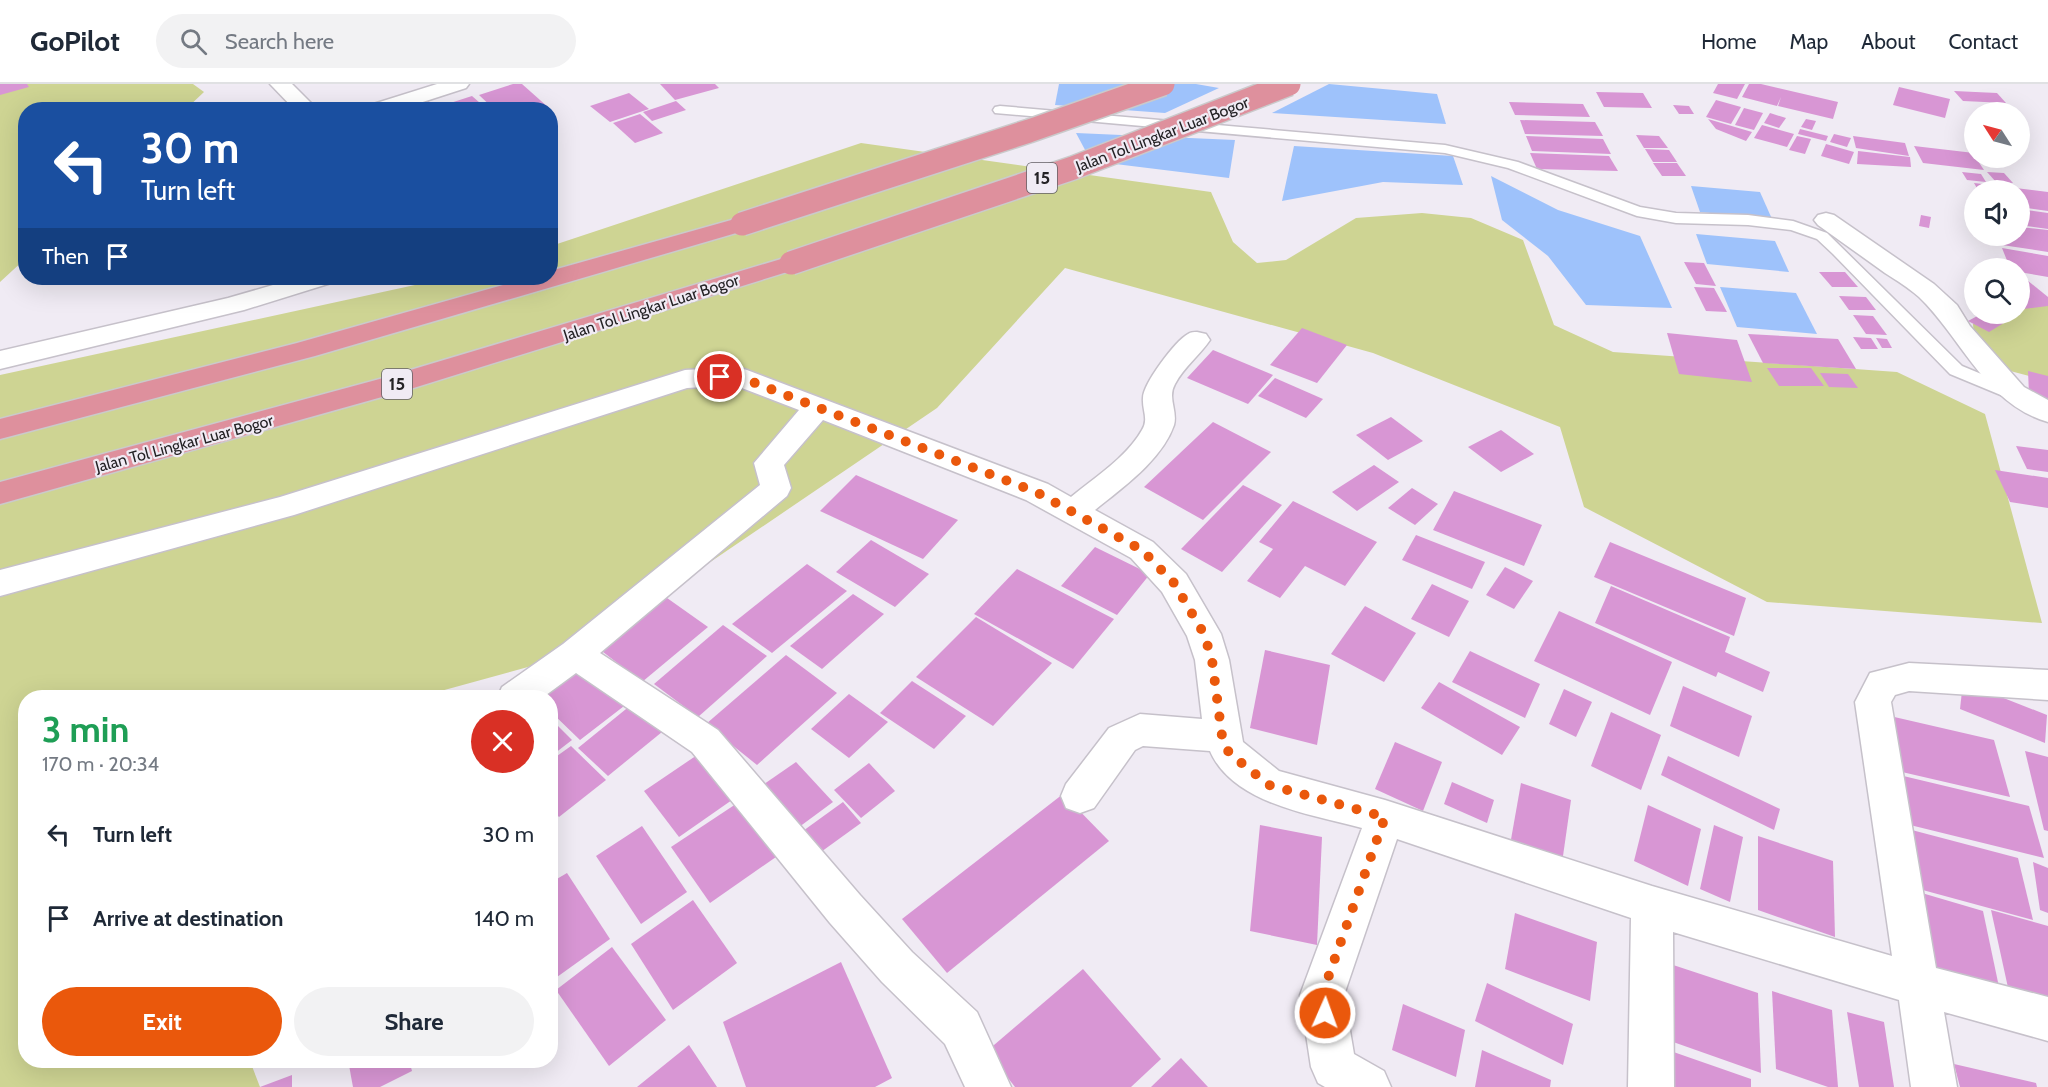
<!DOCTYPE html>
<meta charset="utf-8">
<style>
body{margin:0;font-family:Cabin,sans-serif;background:#f2f2f3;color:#1f2937;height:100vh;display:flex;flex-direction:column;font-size:22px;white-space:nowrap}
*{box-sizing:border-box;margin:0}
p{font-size:20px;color:#747a83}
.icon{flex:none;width:33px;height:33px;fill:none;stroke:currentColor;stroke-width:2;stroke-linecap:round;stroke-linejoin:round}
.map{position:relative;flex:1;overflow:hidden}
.details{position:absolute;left:18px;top:606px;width:540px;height:378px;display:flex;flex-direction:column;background:#fff;border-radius:24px;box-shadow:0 6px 24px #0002}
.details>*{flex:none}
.guide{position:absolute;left:18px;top:18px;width:540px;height:183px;border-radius:24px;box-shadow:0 6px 24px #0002;background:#1a4fa0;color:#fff;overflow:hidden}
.needle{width:39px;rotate:306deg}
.controls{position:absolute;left:1964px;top:18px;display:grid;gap:12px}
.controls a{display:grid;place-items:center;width:66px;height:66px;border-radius:50%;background:#fff;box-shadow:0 6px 24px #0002;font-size:30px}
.pin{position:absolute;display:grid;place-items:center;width:51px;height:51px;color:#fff;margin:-26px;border:3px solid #fff;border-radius:50%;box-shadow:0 2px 6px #0007}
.me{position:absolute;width:66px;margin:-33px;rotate:2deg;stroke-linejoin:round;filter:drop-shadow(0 0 4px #0008)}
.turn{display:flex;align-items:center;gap:21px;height:126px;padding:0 24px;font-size:27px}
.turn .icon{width:78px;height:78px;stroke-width:2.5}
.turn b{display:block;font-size:42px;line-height:51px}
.then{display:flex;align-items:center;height:57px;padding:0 24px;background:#0003;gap:12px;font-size:22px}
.round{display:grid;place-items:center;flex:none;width:63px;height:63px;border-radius:32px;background:#f2f2f3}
.headline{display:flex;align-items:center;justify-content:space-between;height:102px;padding:0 24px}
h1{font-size:36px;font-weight:700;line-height:45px;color:#1e9e55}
.action{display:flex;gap:12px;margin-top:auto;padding:12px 24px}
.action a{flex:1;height:69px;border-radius:36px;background:#ea580c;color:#fff;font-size:24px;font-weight:700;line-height:69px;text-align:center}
.action a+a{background:#f2f2f3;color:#1f2937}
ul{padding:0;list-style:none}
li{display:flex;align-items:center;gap:18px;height:84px;padding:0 24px}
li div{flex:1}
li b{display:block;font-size:22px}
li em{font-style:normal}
header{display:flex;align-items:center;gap:36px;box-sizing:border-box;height:84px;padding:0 30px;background:#fff;border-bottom:2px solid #e0e1e3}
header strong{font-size:28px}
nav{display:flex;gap:33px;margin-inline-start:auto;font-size:21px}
.search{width:420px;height:54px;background:#f2f2f3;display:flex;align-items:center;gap:15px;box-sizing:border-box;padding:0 21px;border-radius:33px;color:#747a83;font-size:22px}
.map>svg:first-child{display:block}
.green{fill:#ced493}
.water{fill:#9ec2fb}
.building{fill:#d896d4}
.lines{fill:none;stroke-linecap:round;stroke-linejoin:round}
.lane-casing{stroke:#c6c1ca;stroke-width:3}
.street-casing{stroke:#c6c1ca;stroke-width:3}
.highway-casing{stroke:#cacacb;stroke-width:3}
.lane{fill:#fff;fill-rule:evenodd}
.street{fill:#fff;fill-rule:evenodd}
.highway{fill:#de909d;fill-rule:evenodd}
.highway-bridge-casing{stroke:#cacacb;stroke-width:26;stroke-linecap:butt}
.highway-bridge{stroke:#de909d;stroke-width:23}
.route{stroke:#ea580c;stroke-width:10;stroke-dasharray:0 18}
.labels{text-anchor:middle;stroke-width:4.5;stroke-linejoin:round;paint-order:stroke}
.far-street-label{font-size:16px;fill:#242225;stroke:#f0ebf4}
.shield{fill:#f0ebf4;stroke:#615e63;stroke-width:1.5}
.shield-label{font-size:18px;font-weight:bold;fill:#242225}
</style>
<header>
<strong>GoPilot</strong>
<div class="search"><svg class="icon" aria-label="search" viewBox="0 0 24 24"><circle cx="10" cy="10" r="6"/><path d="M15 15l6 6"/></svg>Search here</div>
<nav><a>Home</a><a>Map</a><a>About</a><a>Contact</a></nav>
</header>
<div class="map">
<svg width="2048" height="1003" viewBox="0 0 2048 1003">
<rect width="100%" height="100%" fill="#f0ebf4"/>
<!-- green -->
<g class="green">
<path d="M0,0H193L204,8L186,25L26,26L25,175L0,198Z"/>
<path d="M861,59L1211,108L1233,158L1257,179L1286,176L1356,134L1422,129L1471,134L1523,156L1554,241L1613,268L1897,288L1985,330L2042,539L1767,518L1584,423L1560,343L1373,269L1065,184L937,324L575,570L419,613L26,614V976L250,977L260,1003H0V291L447,194H550L551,162Z"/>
<path d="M2048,215V297L1976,278L1973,240L1988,230H2019V216Z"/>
</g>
<!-- water -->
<g class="water">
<path d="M1059,0H1196L1219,4L1165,29L1055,21Z"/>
<path d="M1329,0L1437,10L1446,40L1272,29Z"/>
<path d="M1076,49L1235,56L1229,94L1091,77Z"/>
<path d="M1294,62L1453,72L1463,101L1383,98L1282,117Z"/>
<path d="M1491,92L1558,126L1640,152L1672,224L1586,221L1548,172L1502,136Z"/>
<path d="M1691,102L1760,108L1772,135L1700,128Z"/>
<path d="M1696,150L1775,157L1789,188L1707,180Z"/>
<path d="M1720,203L1796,209L1817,250L1737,243Z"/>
</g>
<!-- building -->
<g class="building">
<path d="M0,0H27L29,3L0,11Z"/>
<path d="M513,0H522L549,24L495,26L479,11Z"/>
<path d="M660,0H715L719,4L675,16Z"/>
<path d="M1718,0H1745L1737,15L1713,9Z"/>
<path d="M1749,0H1761L1838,18L1833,35L1778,22L1781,13L1777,22L1742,13Z"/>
<path d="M1899,3L1950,15L1945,34L1893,21Z"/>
<path d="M1954,7L1997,9L2006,19L1963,17Z"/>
<path d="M1596,8L1643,9L1652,24L1604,23Z"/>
<path d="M629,9L649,25L610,38L590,22Z"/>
<path d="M472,12L488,26H445L441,22Z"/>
<path d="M424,13L438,26H388Z"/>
<path d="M1716,16L1741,23L1731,40L1706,33Z"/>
<path d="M676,17L686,26L652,37L643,28Z"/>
<path d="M1509,18L1583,20L1590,33L1515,31Z"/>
<path d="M1673,21L1689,22L1694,30H1679Z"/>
<path d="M1744,24L1763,29L1754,46L1735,41Z"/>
<path d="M1770,29L1786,34L1779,44L1764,39Z"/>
<path d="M640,30L663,49L635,59L613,39Z"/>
<path d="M1708,35L1752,48L1746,57L1716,45Z"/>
<path d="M1806,35L1816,37L1812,46L1801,43Z"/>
<path d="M1520,36L1595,38L1603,52L1525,50Z"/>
<path d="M1762,41L1794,50L1787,63L1754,54Z"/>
<path d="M1800,45L1828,52L1826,57L1798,50Z"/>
<path d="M1834,50L1851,54L1847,63L1830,58Z"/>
<path d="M1636,51L1659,52L1668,64H1644Z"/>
<path d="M1526,52L1603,55L1611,70L1532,67Z"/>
<path d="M1797,52L1811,55L1805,70L1789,66Z"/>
<path d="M1853,52L1905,59L1909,72L1856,64Z"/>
<path d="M1826,60L1854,68L1849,80L1821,72Z"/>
<path d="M1914,62L1974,69V74H1976L1984,86L1923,79Z"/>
<path d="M1645,65L1669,66L1677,78H1653Z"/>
<path d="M1858,67L1910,73L1911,83L1857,80Z"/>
<path d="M1530,69L1609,72L1618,87L1537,85Z"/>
<path d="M1653,79H1677L1686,92H1662Z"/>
<path d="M1962,88L1981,90L1986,98L1967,96Z"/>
<path d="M1987,88L2004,89L2013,99L1996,98Z"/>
<path d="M1974,99L2048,108V127L2019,123V106H1978Z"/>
<path d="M2019,125L2048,129V145L2019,141Z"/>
<path d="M1921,131L1931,133L1929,144L1919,142Z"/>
<path d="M2019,143L2048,146V168L2002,161L1998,152H2019Z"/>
<path d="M2002,164L2048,172V193L2019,188V184H2010Z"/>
<path d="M1684,178L1704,179L1716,202L1696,200Z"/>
<path d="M1819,188H1845L1858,203H1832Z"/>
<path d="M2027,196L2048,213V222L2023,225L2019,222V197Z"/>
<path d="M1694,203L1714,204L1727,228L1706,227Z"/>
<path d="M1839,212L1866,213L1876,226H1849Z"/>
<path d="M1981,230H2004L2012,234L1989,248L1968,237Z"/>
<path d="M1853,231L1873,232L1887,251L1866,250Z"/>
<path d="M1302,244L1347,261L1317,299L1270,281Z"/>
<path d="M1667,249L1737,256L1752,298L1679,290Z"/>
<path d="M1748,250L1838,255L1856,285L1763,279Z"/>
<path d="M1853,253L1871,254L1878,265H1861Z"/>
<path d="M1876,254L1887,255L1892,264H1882Z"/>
<path d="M1213,266L1273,291L1248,320L1187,294Z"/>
<path d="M1767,284H1811L1824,302H1779Z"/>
<path d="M2028,287L2048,292V315L2029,310Z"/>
<path d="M1820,289L1848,290L1858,304L1829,303Z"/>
<path d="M1275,294L1323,315L1306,334L1258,312Z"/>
<path d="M1391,333L1423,357L1388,376L1356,351Z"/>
<path d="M1213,338L1271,368L1203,436L1144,403Z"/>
<path d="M1501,346L1534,370L1501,388L1468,363Z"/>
<path d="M2016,362L2048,366V388L2027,385Z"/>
<path d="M1374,381L1399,398L1357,427L1332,408Z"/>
<path d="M1995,386L2048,394V424L2010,418Z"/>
<path d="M856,391L958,436L923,475L820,427Z"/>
<path d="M1243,401L1282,421L1222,488L1181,465Z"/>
<path d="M1412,404L1438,420L1415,441L1388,424Z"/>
<path d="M1454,407L1542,441L1524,482L1433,446Z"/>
<path d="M1293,417L1377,458L1345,502L1305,482L1280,514L1247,497L1273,465L1259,458Z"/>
<path d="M1416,451L1485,478L1472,505L1402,476Z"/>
<path d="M871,456L929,490L895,523L836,488Z"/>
<path d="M1610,458L1746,514L1734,552L1594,493Z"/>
<path d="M1095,463L1150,490L1117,531L1061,502Z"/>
<path d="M807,480L847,507L772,569L732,540Z"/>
<path d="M1505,483L1533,497L1514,525L1486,511Z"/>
<path d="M1017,485L1114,535L1073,585L974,530Z"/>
<path d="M1432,500L1469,517L1449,553L1411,535Z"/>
<path d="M1611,502L1730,553L1725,568L1770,588L1763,608L1718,588L1716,593L1595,539Z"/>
<path d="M660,509L708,543L642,598L594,561Z"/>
<path d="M853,510L884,530L822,585L790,562Z"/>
<path d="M1365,522L1416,549L1384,598L1331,570Z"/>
<path d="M1559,527L1672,578L1650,631L1534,577Z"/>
<path d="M976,533L1052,579L993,642L916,593Z"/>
<path d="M723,541L767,572L698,633L654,600Z"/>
<path d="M1265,566L1330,581L1317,661L1250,644Z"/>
<path d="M1470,567L1540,600L1525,634L1452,598Z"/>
<path d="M786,571L837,609L757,681L706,640Z"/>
<path d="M586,580L628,619L580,656L550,627V614H540Z"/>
<path d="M912,597L966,632L934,665L880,629Z"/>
<path d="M1439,598L1520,643L1502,671L1421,624Z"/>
<path d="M1963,598L2047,631L2045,659L1960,625Z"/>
<path d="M1683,602L1752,632L1739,673L1670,642Z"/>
<path d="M1564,605L1592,618L1576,653L1549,640Z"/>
<path d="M849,610L888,638L849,674L811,645Z"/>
<path d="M631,621L662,648L608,692L578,664Z"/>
<path d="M1611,628L1661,651L1641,706L1591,682Z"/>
<path d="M1890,632L1994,656L2010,713L1902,688Z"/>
<path d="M550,634L572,656L550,673Z"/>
<path d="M1395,658L1442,678L1423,727L1375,705Z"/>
<path d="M571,662L606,696L559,733L550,724V677Z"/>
<path d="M706,665L742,709L679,753L644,707Z"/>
<path d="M2025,667L2048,673V747L2044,746Z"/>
<path d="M1668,672L1780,725L1774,746L1661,691Z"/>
<path d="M796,678L833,718L791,749L754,707Z"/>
<path d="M869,679L895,707L861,734L834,706Z"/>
<path d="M1895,690L2029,722L2044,774L1906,740Z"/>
<path d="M1452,698L1494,716L1487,739L1444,720Z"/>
<path d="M1521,699L1571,716L1562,779L1510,761Z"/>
<path d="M1063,710L1109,757L947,889L902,835Z"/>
<path d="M745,714L786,766L710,819L671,763Z"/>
<path d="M843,718L861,739L814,773L796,752Z"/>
<path d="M1648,721L1701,745L1688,802L1634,777Z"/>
<path d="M1260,741L1322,753L1317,861L1250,847Z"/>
<path d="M1714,741L1743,753L1730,818L1700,805Z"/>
<path d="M642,742L687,808L641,840L596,772Z"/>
<path d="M1908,745L2018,774L2033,836L1919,805Z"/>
<path d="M1758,752L1833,777L1835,853L1758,826Z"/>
<path d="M2033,778L2048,784V829L2040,826Z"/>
<path d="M567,789L610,855L557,893L550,882V799Z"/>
<path d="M1915,807L1983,827L1999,903L1926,881Z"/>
<path d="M693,816L737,879L673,926L631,860Z"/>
<path d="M1991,826L2048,842V933L2012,922Z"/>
<path d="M1515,829L1597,858L1590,917L1505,885Z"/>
<path d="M612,863L666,936L609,982L556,906Z"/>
<path d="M1661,877L1758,909L1761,989L1659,953Z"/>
<path d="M841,878L892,994L875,1003H746L723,938Z"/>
<path d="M1083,885L1161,975L1131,1003H1015L987,967Z"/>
<path d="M1487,899L1573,940L1563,981L1475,937Z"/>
<path d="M1772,907L1832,926L1838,1003H1828L1776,985Z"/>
<path d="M1403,920L1465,946L1456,993L1392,966Z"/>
<path d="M1847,928L1884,938L1894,1003H1859Z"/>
<path d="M689,961L717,1003H637Z"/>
<path d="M1662,964L1751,995V1003H1656Z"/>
<path d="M1482,966L1551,996L1550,1003H1475Z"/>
<path d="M1181,974L1208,1003H1151Z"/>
<path d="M348,976H409L412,987L380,1003H353Z"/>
<path d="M1954,980L2036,999L2037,1003H1960Z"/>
<path d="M292,991V1003H260Z"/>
</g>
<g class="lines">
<defs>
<path id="lane" d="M1000,22L1445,61L1518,78L1640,123L1676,129L1748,131L1793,137L1827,149L1962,282L2020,306L2023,310L2020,314H2008L1950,290L1833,170L1817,155L1791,146L1748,141L1676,139L1637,132L1508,84L1445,69L995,29L993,26L995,23Z"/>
<g id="street">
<path d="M270,0H292L318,26H295Z"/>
<path d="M437,0H469L466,4L398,26H364L367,22Z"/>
<path d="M1826,129L1834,131L1934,200L1957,221L1970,242L2024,303L2048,316V338C1985,320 1962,254 1919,213C1909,204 1896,196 1885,189C1863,173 1840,157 1818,141L1814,136L1818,131Z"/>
<path d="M297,194H335L331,199L244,226L0,285V267L228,214Z"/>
<path d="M1197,248L1206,250L1210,256C1200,271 1184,283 1175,300C1167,314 1178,327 1174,341C1162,376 1122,404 1095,426L1153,458L1186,490L1221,550L1229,576L1243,658L1279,687L1385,716L1652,802L1892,872L1855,618L1870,589L1909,579L2048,586V616L1909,607L1895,611L1891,618L1936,884L2048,913V957L1944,928L1957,1003H1911L1899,916L1673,848L1674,1003H1628L1631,834L1397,755L1344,911L1354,970L1384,987L1391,1003H1325L1318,999L1311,983L1300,911L1362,744C1311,730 1233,720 1210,667L1143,662L1135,666L1094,724L1080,729L1066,724L1061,712L1066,700L1109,644L1140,630L1202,635L1195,576L1187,552L1162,508L1131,474L1026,416L823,336L784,381L791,404L787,412L600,569L718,646L860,811L912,868L977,928L1011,1003H965L945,960L882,898L830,839L692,668L576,589L542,614H497L502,603L563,560L760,401L754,379L799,326L734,301L687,304L294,431L0,512V486L280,413L685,286L737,283L747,286L1048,400L1071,413C1094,394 1127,373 1142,346C1149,335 1142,326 1143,314C1143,300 1175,257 1188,250C1191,248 1194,248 1197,248Z"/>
</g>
<g id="highway">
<path d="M742,133L750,135L754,140L750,145L315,272L0,355V335L297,259L528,194H550V187Z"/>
<path d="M791,172L800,174L803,179L800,184L407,306L0,420V398L387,293Z"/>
</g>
</defs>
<!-- lane casing -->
<use href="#lane" class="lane-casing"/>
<!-- street casing -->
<use href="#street" class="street-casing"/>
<!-- highway casing -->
<use href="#highway" class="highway-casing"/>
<!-- lane -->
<use href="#lane" class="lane"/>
<!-- street -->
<use href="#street" class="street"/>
<!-- highway -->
<use href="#highway" class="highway"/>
<defs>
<g id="highway-bridge">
<path d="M742,140L1029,47L1163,0"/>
<path d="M791,179L1073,84L1289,0"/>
</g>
</defs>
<!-- highway-bridge casing -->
<use href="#highway-bridge" class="highway-bridge-casing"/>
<!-- highway-bridge -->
<use href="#highway-bridge" class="highway-bridge"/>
</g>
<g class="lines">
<!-- route -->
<path class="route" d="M720,293L737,292L1036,408L1142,466L1174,499L1204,550L1212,576L1222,652L1229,669L1269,701L1385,733L1322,911L1325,929"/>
</g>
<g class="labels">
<!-- far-street labels -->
<g class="far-street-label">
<text transform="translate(1162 50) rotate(-21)" y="6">Jalan Tol Lingkar Luar Bogor</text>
<text transform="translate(651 223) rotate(-18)" y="6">Jalan Tol Lingkar Luar Bogor</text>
<text transform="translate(184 359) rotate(-15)" y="6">Jalan Tol Lingkar Luar Bogor</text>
</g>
<!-- shield labels -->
<g class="shield">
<rect x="1027" y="79" width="30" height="30" rx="4.5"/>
<rect x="382" y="285" width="30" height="30" rx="4.5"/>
</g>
<g class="shield-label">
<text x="1042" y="100">15</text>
<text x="397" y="306">15</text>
</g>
</g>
</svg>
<div class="controls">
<a><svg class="needle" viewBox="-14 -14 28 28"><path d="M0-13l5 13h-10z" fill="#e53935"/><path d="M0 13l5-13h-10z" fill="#747a83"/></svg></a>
<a><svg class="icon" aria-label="sound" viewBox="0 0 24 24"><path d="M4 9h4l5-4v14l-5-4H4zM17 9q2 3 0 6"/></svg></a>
<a><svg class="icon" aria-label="search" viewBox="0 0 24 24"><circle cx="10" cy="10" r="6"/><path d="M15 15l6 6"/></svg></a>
</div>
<div class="pin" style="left:720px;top:293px;background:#d93025"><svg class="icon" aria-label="arrive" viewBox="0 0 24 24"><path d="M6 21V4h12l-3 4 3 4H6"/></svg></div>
<svg class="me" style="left:1325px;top:929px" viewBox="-20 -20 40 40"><circle r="17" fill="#ea580c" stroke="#fff" stroke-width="3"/><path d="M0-11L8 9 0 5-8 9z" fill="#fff"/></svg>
<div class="guide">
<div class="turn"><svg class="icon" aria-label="left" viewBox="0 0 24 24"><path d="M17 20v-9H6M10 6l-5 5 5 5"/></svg><div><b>30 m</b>Turn left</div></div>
<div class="then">Then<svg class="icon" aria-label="arrive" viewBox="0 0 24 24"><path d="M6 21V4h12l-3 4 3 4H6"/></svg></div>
</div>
<section class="details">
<div class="headline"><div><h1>3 min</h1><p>170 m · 20:34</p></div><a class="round" style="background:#d93025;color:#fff"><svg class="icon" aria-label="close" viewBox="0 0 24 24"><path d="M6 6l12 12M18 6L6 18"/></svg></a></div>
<ul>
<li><svg class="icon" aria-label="left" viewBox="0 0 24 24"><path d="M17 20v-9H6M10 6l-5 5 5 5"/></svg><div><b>Turn left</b></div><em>30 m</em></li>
<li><svg class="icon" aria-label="arrive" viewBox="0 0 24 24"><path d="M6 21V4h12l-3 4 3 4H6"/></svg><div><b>Arrive at destination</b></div><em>140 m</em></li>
</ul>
<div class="action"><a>Exit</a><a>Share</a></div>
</section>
</div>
